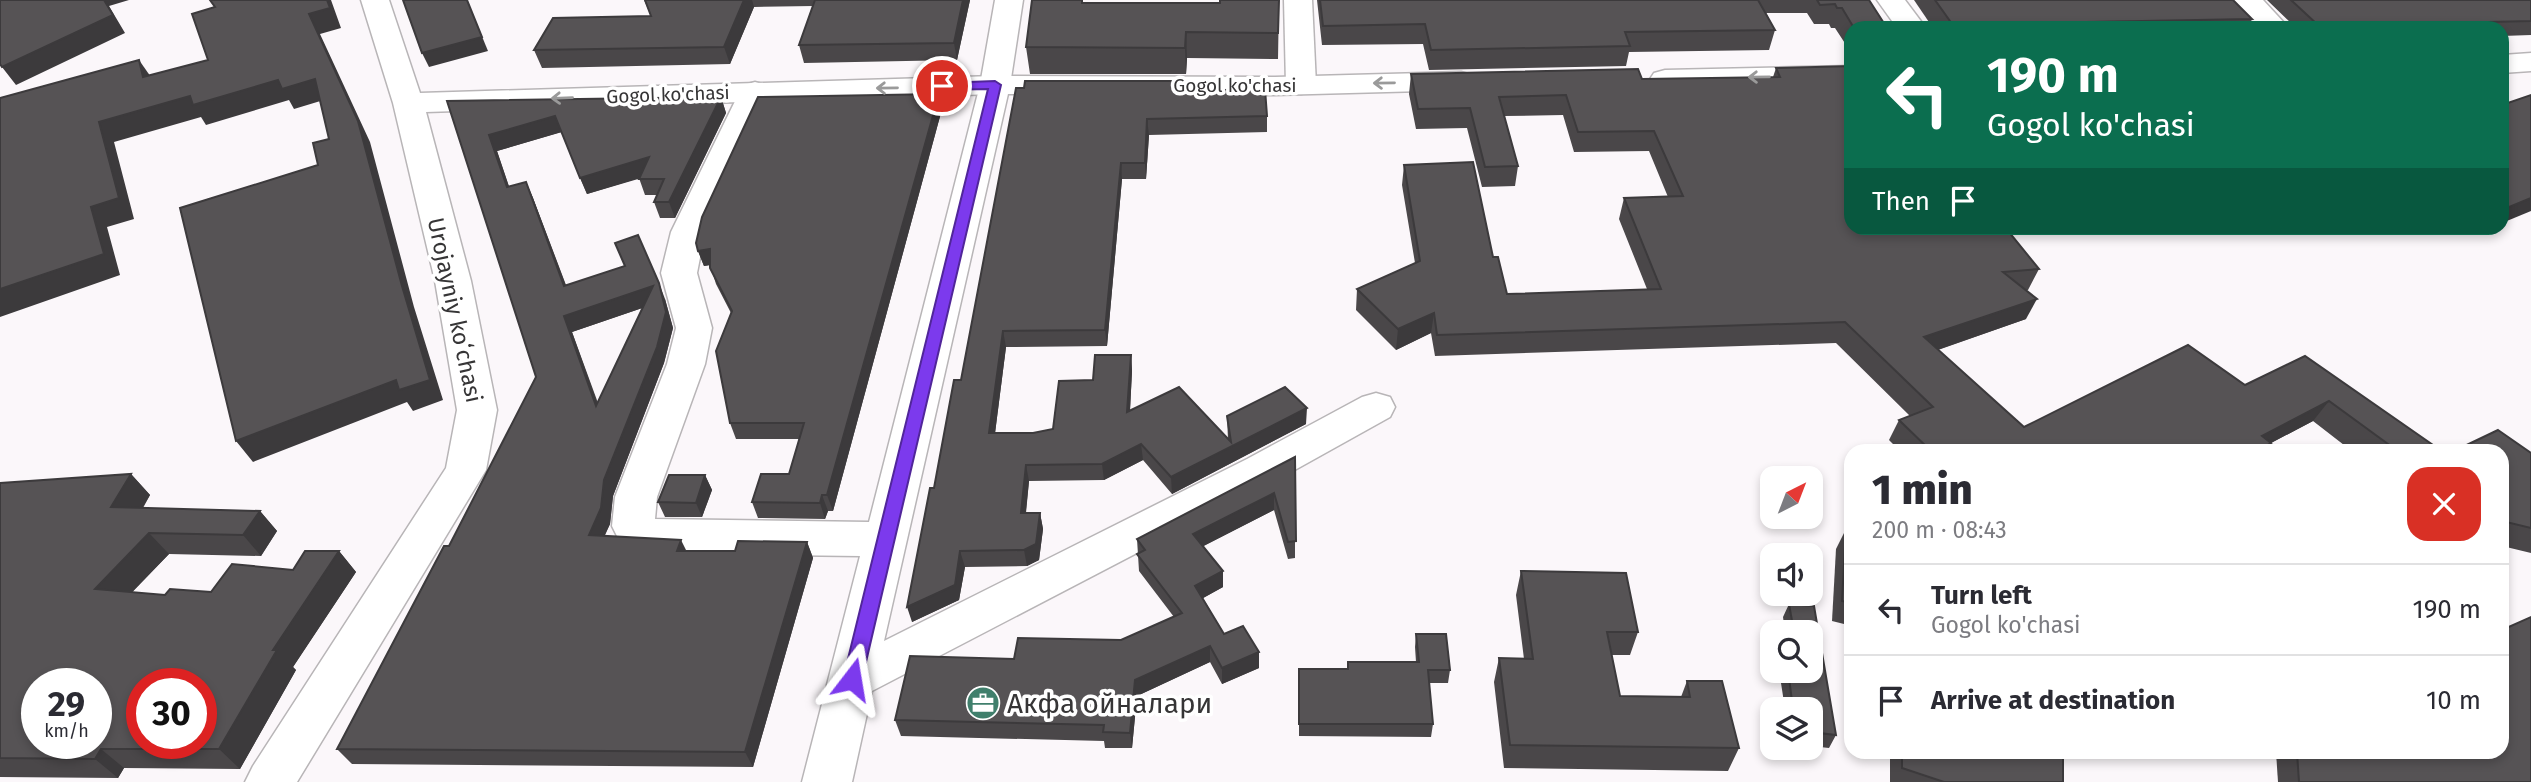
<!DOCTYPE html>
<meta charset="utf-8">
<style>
body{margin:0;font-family:"Fira Sans",sans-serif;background:#f2f2f3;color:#2b2b33;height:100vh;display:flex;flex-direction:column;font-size:26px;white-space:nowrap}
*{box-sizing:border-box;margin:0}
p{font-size:23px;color:#7c7c81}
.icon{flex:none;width:38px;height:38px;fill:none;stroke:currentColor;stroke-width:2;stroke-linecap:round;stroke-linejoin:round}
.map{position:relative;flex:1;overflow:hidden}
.drawer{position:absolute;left:1844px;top:444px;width:665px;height:315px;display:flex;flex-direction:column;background:#fff;border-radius:21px;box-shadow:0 4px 10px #0003}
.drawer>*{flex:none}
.top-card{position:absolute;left:1844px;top:21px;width:665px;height:214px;border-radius:21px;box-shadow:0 4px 10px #0003;background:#0b6e4f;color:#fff;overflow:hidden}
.needle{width:46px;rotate:42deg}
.fabs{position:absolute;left:1760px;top:466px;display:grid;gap:14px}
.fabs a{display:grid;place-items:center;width:63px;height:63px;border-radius:14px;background:#fff;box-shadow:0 4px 10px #0003;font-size:35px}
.speed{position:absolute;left:21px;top:668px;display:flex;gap:14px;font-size:35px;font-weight:700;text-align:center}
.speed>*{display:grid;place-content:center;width:91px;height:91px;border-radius:50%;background:#fff;box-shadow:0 4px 10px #0003;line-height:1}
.speed small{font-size:18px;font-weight:400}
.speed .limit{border:10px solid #d22;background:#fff;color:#111}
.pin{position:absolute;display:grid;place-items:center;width:60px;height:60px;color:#fff;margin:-30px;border:4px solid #fff;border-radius:50%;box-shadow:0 2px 7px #0007}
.me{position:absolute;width:77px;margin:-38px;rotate:14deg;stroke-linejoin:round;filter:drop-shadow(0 0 5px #0008)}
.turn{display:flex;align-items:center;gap:24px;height:147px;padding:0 28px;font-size:32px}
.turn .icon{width:91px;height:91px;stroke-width:2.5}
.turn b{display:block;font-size:49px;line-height:60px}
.then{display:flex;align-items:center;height:66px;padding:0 28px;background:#0003;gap:14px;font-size:26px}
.round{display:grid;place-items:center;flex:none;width:74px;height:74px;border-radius:21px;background:#f2f2f3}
.overview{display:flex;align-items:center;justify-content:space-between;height:119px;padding:0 28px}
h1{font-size:42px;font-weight:800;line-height:52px}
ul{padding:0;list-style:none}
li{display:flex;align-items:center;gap:21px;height:91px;padding:0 28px;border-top:2px solid #e1e1e2}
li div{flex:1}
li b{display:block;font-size:26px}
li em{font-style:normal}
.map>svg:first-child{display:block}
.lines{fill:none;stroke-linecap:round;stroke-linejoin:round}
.minor-casing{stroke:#b8b5b7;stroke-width:3}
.major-casing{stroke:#b8b5b7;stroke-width:3}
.minor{fill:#fff;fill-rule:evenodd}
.major{fill:#fff;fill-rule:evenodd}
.wall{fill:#4a4749;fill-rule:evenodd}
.shaded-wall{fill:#3c3a3c}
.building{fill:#565355;stroke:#3c3a3c;stroke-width:2;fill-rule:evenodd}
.oneway{stroke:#9a9a9a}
.route{fill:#7c3aed;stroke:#51269a;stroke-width:2}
.labels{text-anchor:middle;stroke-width:7;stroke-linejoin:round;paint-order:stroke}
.far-street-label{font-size:19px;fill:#363536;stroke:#fff}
.street-label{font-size:23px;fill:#363536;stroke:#fff}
.near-poi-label{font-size:28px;fill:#363536;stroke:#fff;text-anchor:start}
</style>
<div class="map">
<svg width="2531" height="782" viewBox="0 0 2531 782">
<rect width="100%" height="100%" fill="#fbf7fa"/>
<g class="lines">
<defs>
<g id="minor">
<path d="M995,0H1023L1010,85L884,641L1247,459L1362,397L1376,393L1390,397L1395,407L1390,417L1275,481L872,691L852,782H802L860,556L644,553L629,548L618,538L612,526L615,497L667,364L676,328L661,273L671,232L740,91L744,85L755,82L766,85L770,91L705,232L697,273L712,328L705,364L657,497L655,519L869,522L980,85Z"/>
<path d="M1284,0H1312L1316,85L1312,91L1301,94L1290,91L1286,85Z"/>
<path d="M1877,0H1905L1926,28H1897Z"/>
<path d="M2233,0H2263L2289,28H2259Z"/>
</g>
<g id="major">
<path d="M361,0H389L420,93L995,76L1275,77L1461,72L1472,75L1476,81L1472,87L1461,90L1275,95L995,94L426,112L471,281L497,410L486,470L297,782H245L253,766L446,468L457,410L435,281L393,103Z"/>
<path d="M2531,53V71L2502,73V55Z"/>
<path d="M1852,66V84L1665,88L1654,85L1650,79L1654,73L1665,70Z"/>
</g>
</defs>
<!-- minor casing -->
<use href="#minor" class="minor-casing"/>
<!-- major casing -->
<use href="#major" class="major-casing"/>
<!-- minor -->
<use href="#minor" class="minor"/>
<!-- major -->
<use href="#major" class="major"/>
</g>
<!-- wall -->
<g class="wall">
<path d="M644,0H970L957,60L804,63L799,45L813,6L754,7L730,64L542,68L534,50L651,16Z"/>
<path d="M1279,0L1278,59L1187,58L1186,74H1030L1026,47L1089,3H1220Z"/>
<path d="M1317,0H1869L1887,28H1852V54L1835,28H1831L1829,24H1814L1807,13H1766L1775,30L1769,50L1629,52L1626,66L1429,70L1423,44L1322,45Z"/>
<path d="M1914,0H2233L2252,19L2247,28H1933Z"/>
<path d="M2267,0H2531V35L2502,36V28H2296Z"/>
<path d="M1776,68L1852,228L2039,269L2028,290H2026V319L1938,350L2024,427L2245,385L2305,356L2443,452H2353L2313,421L2271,443L2265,452H1901L1889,440L1899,420L1910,416L1836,343L1435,356L1431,333L1396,350L1356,310L1357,289L1415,263L1402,185L1404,165L1493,257L1507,294L1647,289L1619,219L1624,198L1668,197L1649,151L1574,152L1563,115L1504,116L1518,166L1515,186L1482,187L1467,128L1416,129L1409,94L1411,74L1642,79L1773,77Z"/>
<path d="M1024,88L1183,91L1267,116V132L1149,135L1146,179H1122L1107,346L1006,347L995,433H1033L1053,429L1093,380L1131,355L1132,371L1130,411L1228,440L1227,416L1306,424L1172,494L1143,460L1104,480L1029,481L1026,513H1040L1043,529L1039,560L1027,566L965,567L959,600L912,622L934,488L961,380Z"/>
<path d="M721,97L726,113L675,218H660L654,202L657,195H645L639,178L587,194L561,132L497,151L509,187L526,182L533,198L566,285L665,299L673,328L664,363L613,496L610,524L604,536L686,551H735L807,542L813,558L753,767L352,764L337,749L449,546L536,377L447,101ZM642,308L598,403L572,332Z"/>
<path d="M942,109L833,511H828L825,519L758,518L752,502L789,474L799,439H736L730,423L731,313L716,284L710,265L704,266L698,251Z"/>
<path d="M2470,228H2491L2478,233Z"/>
<path d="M2502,452L2531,453V553L2502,546Z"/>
<path d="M1295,457V558L1288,559L1274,510L1203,546L1223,571V587L1203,598L1224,634L1259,652V668L1222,684L1210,662L1137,696L1132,748H1105L1104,741L901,736L895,720L1014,659L1121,640L1174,617L1139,571L1137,539Z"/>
<path d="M131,474L150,495L143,508L260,511L277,531L261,556L169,554L132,592L165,595L211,592L293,570L339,551L356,572L293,667L296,670L240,769L124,768L118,778L0,777V483Z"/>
<path d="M705,475L712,490L702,517H665L658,502Z"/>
<path d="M1846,529L1852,530V626L1832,621L1836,549Z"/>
<path d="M1521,571L1638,632L1630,655H1612L1620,696L1681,697L1687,681L1739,748L1728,771L1504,768L1494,682L1499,658L1524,659L1516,595Z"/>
<path d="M1789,604L1814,606L1836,735L1829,748L1811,746V709H1785L1779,670H1811V632H1785L1783,617Z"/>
<path d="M1416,634L1450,670L1448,683H1429L1433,724L1431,737L1299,736V669H1347L1348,662H1416L1415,647Z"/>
<rect x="1890" y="752" width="173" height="30"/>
<path d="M2276,752H2502L2531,782H2278Z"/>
</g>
<!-- shaded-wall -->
<g class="shaded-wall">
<path d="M104,0H129L109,6L125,33L16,85L2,67Z"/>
<path d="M327,0H331L341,28L320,34L370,142L414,307L443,400L413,411L407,402L253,462L236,441L402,286L309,14Z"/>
<path d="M467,0L488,51L429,67L422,53Z"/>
<path d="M744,0H752L754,7L730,64L724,47Z"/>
<path d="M963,0H970L957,60L954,43Z"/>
<path d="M1186,32L1187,58L1186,74L1185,48Z"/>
<path d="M139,60L153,80L143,77Z"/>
<path d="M315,79L327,99L294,109L289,100L206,125L201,117L114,142L134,219L107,227L120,275L0,317V289L91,207L99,122L190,96L278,80Z"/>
<path d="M939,94L942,109L833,511L827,495Z"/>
<path d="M721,97L726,113L675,218L669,202Z"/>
<path d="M555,116L562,132L497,151L515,204L507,187L489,135Z"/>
<path d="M1147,119L1149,135L1146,179L1145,163Z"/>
<path d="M649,157L655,174L587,194L580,178Z"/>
<path d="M1121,163L1122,179L1107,346L1105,330Z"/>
<path d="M526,182L533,198L572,302L564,286Z"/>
<path d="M2531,198V211L2502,223V210Z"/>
<path d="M2482,228H2491L2478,233Z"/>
<path d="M710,249L716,264L704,266L698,251Z"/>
<path d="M659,283L665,299L673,328L664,363L613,496L610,524L598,551L589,535Z"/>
<path d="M653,286L660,302L572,332L604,422L596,406L564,316Z"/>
<path d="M2037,299L2026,319L1914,358L1924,337Z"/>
<path d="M1434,313L1431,333L1396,350L1398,329Z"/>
<path d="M1003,331L1006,347L993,449L989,433Z"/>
<path d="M1131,355L1132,371L1129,429L1127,412Z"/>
<path d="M2329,401L2313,421L2271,443L2265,452H2255L2262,436Z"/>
<path d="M1307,408L1306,424L1172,494L1171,477Z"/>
<path d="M1141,444L1143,460L1104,480L1102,464Z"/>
<path d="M1026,465L1029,481L1024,529L1021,513Z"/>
<path d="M131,474L150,495L130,528L111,507Z"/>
<path d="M705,475L712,490L702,517L696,503Z"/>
<path d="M1274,493V510L1194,551L1193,534Z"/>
<path d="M822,495L828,511L825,519L820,503Z"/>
<path d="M260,511L277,531L261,556L243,535Z"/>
<path d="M1040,513L1043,529L1039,560L1027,566L1024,550Z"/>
<path d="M149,533L169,554L116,609L95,589Z"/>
<path d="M681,540L689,556L677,551Z"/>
<path d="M807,542L813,558L753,767L745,752Z"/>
<path d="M339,551L356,572L293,667L296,670L240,769L219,749L273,650Z"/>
<path d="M960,551L965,567L959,600L912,622L907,607Z"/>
<path d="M1223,571V587L1196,602L1195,586Z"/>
<path d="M1210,646V662L1137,696L1132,748L1130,733L1135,680Z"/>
<path d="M1259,652V668L1222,684V668Z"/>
<path d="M101,749L124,768L118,778L95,759Z"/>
</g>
<!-- building -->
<g class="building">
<path d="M0,0H104L113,15L2,67L0,64Z"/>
<path d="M210,0H327L330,8L309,14L358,121L402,286L430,380L399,390L396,380L236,441L180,208L318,165L313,143L329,139L315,79L282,89L278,80L193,105L190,96L99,122L119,198L91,207L104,254L0,289V98L139,60L143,77L208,60L192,14L215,7Z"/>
<path d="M403,0H467L482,37L422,53Z"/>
<path d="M645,0H744L724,47L534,50L553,18L651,16Z"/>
<path d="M815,0H963L954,43L799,45Z"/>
<path d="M1032,0H1082V3H1220V0H1279L1278,33L1186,32L1185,48L1026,47Z"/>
<path d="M1320,0H1758L1775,30L1625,32L1630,46L1431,50L1425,24L1323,26Z"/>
<path d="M1817,0H1869L1887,28H1854L1842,8H1837L1835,4L1820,5Z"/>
<path d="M1935,0H2233L2252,19L1979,24L1982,28H1955Z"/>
<path d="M2291,0H2531V21L2319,26Z"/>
<path d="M1852,66V228H2003L2009,232L2039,269L2003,272L2037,299L1924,337L2024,427L2188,345L2245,385L2305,356L2443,452H2399L2329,401L2262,436L2271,443L2255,452H1932L1899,420L1933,407L1845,322L1437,335L1434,313L1398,329L1357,289L1420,261L1404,165L1473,162L1493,257H1498L1507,294L1661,289L1624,198L1683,196L1654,131L1578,132L1566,95L1499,97L1518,166L1485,167L1470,108L1418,109L1411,74L1638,69L1642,79L1780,77L1776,68Z"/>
<path d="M1025,81H1183L1182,91L1265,89L1267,116L1147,119L1145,163H1121L1105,330L1003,331L989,433H1033L1053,429L1059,381L1093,380L1095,355H1131L1127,412L1179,387L1231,442L1227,416L1285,387L1307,408L1171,477L1141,444L1102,464L1026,465L1021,513H1040L1036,544L1024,550L960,551L955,585L907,607L930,488H934L954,380H961L1016,88H1024Z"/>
<path d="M939,94L827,495H822L820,503L752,502L761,474H789L804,423H730L716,351L732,311L710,268V249L698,251L696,243L702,217L758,97Z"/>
<path d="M2531,95V198L2502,210V105Z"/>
<path d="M721,97L669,202H654L664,179H639L649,157L580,178L555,116L489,135L507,187L526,182L564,286L625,266L615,243L638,235L659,283L666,312L657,347L604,480L601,508L589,535L681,540L677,551H735L738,541L807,542L745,752L337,749L444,546H449L536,377L447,101ZM653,286L596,406L564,316Z"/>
<path d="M2498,430L2531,453V528L2502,521V452H2452Z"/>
<path d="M1295,457L1296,541L1288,542L1274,493L1193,534L1223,571L1195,586L1224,634L1243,626L1259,652L1222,668L1210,646L1135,680L1130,733L1103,732L1104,725L895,720L910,656L1014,659L1018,638L1121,640L1182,613L1137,554L1145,550L1137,539Z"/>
<path d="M131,474L111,507L260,511L243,535L149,533L95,589L165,595L170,589L211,592L232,564L293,570L305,551H339L273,650H277L219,749H101L95,759L0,758V483ZM37,684H96V744H37ZM142,684H201V744H142Z"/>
<path d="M669,475H705L696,503L658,502Z"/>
<path d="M1846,529L1852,530V603L1842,601Z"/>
<path d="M1521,571L1626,573L1638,632H1607L1620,696L1690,697L1687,681H1722L1739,748L1510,745L1499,658L1533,659Z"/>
<path d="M1789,604L1814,606L1836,735L1811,732V709H1793L1788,670H1811V632H1794Z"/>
<path d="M2531,617V707H2530H2531V782H2299L2297,752H2502V630Z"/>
<path d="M1416,634H1446L1450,670H1428L1433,724H1299V669H1348V662H1419Z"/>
<path d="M1902,752H2063V782H1944L1902,768Z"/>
</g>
<!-- one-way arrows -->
<defs><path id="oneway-shaft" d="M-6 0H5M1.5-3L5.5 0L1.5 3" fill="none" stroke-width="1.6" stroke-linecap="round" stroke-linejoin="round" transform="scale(1.75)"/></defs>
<g class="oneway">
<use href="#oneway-shaft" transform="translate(1759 77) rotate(179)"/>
<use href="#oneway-shaft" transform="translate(1384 83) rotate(179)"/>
<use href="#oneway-shaft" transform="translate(887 88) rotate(179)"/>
<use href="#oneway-shaft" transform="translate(562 98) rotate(178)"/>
</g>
<!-- route -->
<path class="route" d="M995,81L1001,85L862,679L859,684L852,687L846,684L843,679L988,89L942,90L935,86L942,83Z"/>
<!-- icons -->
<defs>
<symbol id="office-disc" viewBox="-11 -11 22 22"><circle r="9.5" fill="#407f6c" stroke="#fff"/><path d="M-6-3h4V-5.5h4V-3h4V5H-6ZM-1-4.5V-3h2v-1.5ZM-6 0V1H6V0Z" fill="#fff"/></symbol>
</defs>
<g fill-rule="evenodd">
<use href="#office-disc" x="964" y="684" width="38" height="38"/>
</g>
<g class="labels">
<!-- far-street labels -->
<g class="far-street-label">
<text x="1235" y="92">Gogol ko'chasi</text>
<text transform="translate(668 94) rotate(-2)" y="7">Gogol ko'chasi</text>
</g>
<!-- street labels -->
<g class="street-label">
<text transform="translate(455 310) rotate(78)" y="8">Urоjayniy koʻchasi</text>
</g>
<!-- near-poi labels -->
<g class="near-poi-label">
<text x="1007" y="713">Акфа ойналари</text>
</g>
</g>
</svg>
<div class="fabs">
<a><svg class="needle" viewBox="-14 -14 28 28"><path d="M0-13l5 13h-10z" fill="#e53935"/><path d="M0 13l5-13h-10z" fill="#7c7c81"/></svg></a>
<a><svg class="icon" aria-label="sound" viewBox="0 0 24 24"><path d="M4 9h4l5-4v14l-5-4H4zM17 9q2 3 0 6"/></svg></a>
<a><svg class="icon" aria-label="search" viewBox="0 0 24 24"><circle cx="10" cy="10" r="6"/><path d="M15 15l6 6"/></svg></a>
<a><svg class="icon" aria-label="layers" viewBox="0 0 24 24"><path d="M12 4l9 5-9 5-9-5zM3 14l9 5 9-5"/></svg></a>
</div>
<div class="speed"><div>29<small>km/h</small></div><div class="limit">30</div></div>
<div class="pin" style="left:942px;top:86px;background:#d93025"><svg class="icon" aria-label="arrive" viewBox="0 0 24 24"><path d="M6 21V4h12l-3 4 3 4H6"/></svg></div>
<svg class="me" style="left:852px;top:679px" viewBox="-20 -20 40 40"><path d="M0-17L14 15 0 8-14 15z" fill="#7c3aed" stroke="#fff" stroke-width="4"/></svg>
<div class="top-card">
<div class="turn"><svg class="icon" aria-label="left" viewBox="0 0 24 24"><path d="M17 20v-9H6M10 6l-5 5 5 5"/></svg><div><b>190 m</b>Gogol ko'chasi</div></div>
<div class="then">Then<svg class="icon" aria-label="arrive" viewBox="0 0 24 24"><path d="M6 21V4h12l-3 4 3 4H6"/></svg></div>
</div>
<section class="drawer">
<div class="overview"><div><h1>1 min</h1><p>200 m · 08:43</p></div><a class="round" style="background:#d93025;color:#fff"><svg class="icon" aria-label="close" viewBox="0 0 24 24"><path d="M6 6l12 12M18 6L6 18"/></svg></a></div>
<ul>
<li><svg class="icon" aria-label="left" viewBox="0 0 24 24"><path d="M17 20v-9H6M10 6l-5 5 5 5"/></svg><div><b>Turn left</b><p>Gogol ko'chasi</p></div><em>190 m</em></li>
<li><svg class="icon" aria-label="arrive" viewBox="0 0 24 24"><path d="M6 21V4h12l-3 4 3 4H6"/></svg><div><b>Arrive at destination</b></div><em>10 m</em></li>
</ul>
</section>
</div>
